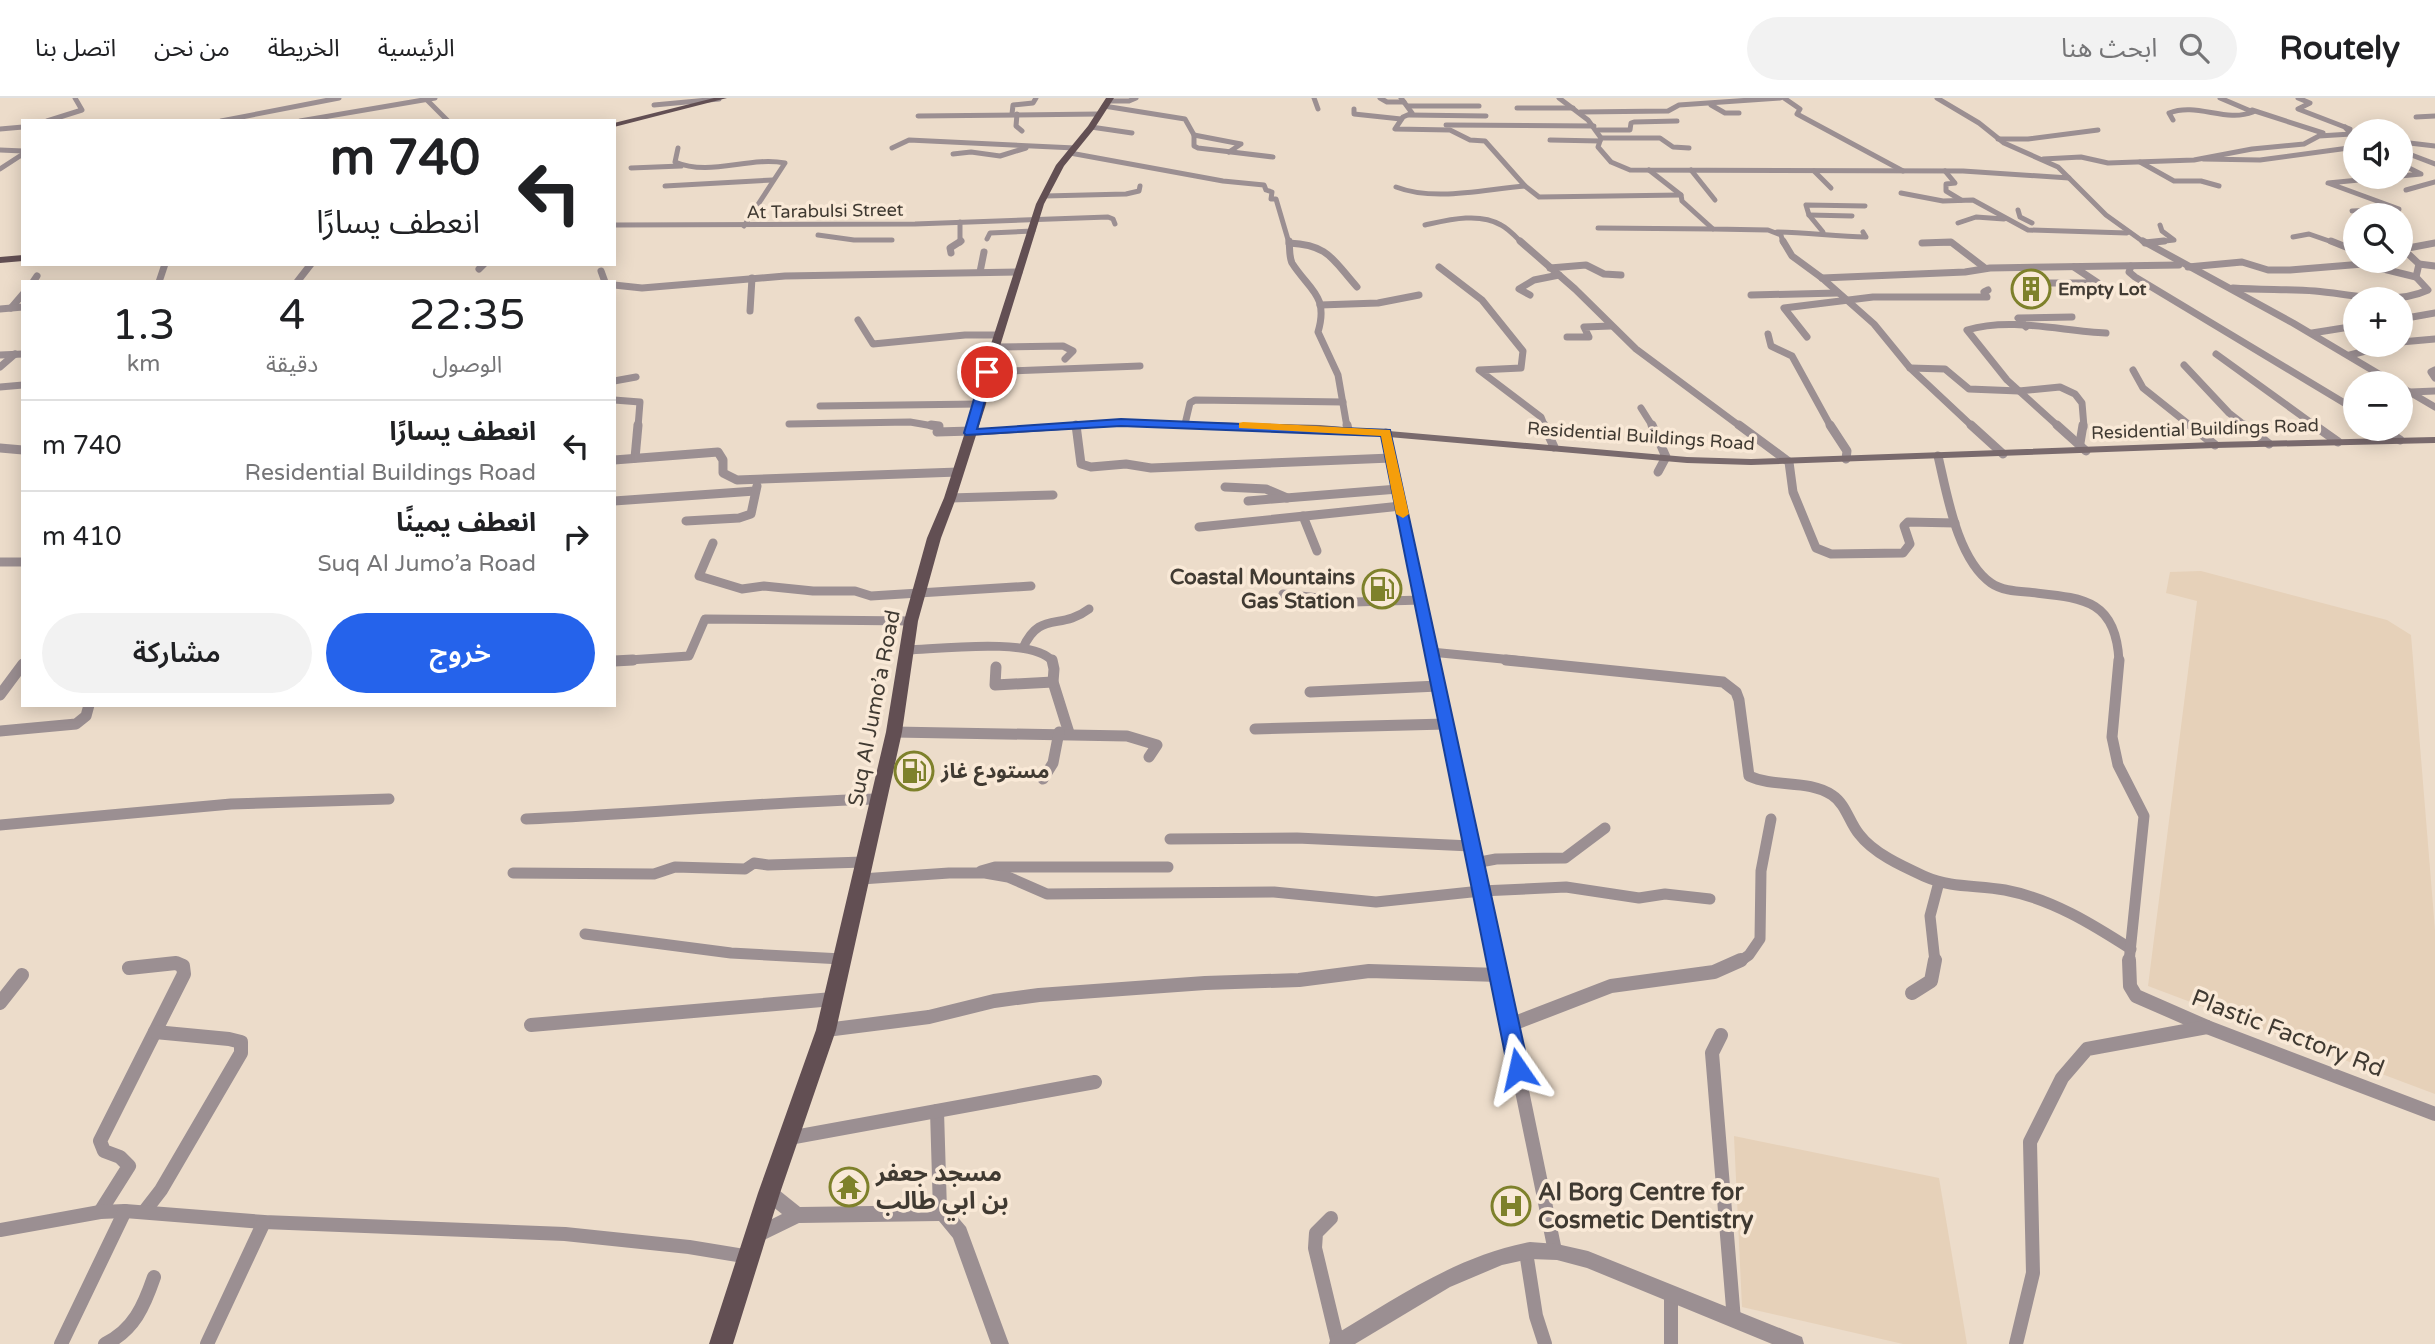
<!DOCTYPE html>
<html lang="ar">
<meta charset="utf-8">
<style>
body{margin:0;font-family:"Varela Round","Noto Sans Arabic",sans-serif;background:#f2f2f2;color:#202124;direction:rtl;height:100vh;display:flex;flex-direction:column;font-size:26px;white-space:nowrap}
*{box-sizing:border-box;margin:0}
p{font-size:23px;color:#757577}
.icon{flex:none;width:38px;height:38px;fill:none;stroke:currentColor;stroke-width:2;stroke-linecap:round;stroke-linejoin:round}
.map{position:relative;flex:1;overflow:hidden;direction:ltr}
.panel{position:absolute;left:21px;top:182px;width:595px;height:427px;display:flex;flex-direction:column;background:#fff;border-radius:0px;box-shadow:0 4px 18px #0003;direction:rtl}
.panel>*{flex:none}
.top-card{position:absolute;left:21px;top:21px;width:595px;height:147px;border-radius:0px;box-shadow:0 4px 18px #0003;direction:rtl;background:#fff;color:#202124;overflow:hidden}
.tools{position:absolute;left:2343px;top:21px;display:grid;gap:14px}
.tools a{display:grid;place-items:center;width:70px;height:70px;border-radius:50%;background:#fff;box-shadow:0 4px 18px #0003;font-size:35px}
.pin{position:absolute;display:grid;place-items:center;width:60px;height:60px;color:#fff;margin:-30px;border:4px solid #fff;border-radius:50%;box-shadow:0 2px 7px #0007}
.me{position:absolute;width:77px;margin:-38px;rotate:349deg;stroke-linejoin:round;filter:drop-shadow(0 0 5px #0008)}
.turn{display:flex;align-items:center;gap:24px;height:147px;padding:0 21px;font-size:32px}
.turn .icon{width:91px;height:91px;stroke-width:2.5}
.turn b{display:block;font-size:49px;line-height:60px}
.eta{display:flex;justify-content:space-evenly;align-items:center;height:119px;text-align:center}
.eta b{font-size:42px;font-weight:600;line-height:49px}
.primary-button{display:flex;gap:14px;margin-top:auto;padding:14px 21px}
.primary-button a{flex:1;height:80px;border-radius:42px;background:#2563eb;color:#fff;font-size:28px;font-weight:600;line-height:80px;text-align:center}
.primary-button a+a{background:#f2f2f2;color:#202124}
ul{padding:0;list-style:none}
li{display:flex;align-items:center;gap:21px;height:91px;padding:0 21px;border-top:2px solid #e0e0e0}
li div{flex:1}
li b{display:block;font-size:26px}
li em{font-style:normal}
header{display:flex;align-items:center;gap:42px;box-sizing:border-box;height:98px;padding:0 35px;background:#fff;border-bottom:2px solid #e0e0e0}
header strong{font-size:33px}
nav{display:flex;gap:38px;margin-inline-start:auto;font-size:24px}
.search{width:490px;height:63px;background:#f2f2f2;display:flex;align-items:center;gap:18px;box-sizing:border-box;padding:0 24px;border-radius:38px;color:#757577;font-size:26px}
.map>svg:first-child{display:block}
.built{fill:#e6d1b9}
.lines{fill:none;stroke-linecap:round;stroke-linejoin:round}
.minor-far4{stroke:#9b8f92;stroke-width:5}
.minor-far3{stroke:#9b8f92;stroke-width:7}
.minor-far2{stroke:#9b8f92;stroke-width:9}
.minor-far1{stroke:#9b8f92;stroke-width:11}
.minor{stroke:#9b8f92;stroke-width:14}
.tertiary{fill:#9b8f92;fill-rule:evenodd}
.secondary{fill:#796a6d;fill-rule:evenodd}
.primary{fill:#624f53;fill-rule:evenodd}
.route{fill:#2563eb;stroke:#184099;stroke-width:2}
.slow{fill:#f59e0b}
.labels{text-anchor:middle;stroke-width:7;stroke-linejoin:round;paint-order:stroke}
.far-street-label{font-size:18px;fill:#403a32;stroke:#f9e9d7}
.far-poi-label{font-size:18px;font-weight:bold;fill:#403a32;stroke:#f9e9d7;text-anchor:start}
.poi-label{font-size:21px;font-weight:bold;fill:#403a32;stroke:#f9e9d7;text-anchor:end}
.street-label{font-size:21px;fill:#403a32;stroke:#f9e9d7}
.near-street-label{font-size:24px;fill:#403a32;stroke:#f9e9d7}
.near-poi-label{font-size:24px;font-weight:bold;fill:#403a32;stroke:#f9e9d7;text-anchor:start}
</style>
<header>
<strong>Routely</strong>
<div class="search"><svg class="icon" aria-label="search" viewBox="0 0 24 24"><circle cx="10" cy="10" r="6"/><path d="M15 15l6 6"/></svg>ابحث هنا</div>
<nav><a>الرئيسية</a><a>الخريطة</a><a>من نحن</a><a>اتصل بنا</a></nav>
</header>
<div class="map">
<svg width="2435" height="1246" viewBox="0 0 2435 1246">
<rect width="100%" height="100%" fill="#ecdcca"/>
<!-- built -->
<g class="built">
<path d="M2201,473L2387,522L2411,537L2435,832V996L2148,888L2197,503L2166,495L2170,474Z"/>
<path d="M1734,1038L1939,1080L1967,1246H1903L1742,1209Z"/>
</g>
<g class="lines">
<!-- minor-far4 -->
<g class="minor-far4">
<path d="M425,0L448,23"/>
<path d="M1314,0L1318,11"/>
<path d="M1380,0L1387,4H1404"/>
<path d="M1401,0L1412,15L1403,19L1395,31L1450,32L1470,42L1485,43L1525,88L1539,99L1681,97"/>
<path d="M1559,0L1588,22L1601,40L1598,49L1611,64L1630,72L1963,73L2069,80L2058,69L2004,45L1979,25L1937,0"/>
<path d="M1784,0L1800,11L1797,16L1903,73"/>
<path d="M2298,0L2310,5L2298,11L2350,31"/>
<path d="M1108,3H1129L1136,0"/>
<path d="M654,7L719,1"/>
<path d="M1711,7L1725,15H1739"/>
<path d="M1104,8L1185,21L1194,37V48L1198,50L1273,59"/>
<path d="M1408,8H1479"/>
<path d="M1517,10H1573"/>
<path d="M1354,11V16L1401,21"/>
<path d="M2252,12L2323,35"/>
<path d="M1580,14L1668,13L1679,7L1780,0"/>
<path d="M1012,16L1013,7L1033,5L1036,0"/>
<path d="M1017,16L1016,28L1022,33"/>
<path d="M1409,17L1486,18"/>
<path d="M918,18L1099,16"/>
<path d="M2416,19L2435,18"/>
<path d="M2173,22L2169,15C2197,4 2225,25 2253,14L2220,0"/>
<path d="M47,23L82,12L75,0"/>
<path d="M221,23L339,0"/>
<path d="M300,23L435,0"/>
<path d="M1446,27L1594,28"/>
<path d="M1091,29L1132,35"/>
<path d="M0,31L23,29"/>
<path d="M1598,32H1630L1631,25L1634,24L1677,23"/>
<path d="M1194,37L1241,46L1229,54"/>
<path d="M1601,40H1660L1673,49L1689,50"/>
<path d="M1998,41H2028L2098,32"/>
<path d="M1550,42L1600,43"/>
<path d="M2401,44L2435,48"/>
<path d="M678,50L675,64C710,79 749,58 785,65L744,128"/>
<path d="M892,50L909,42L1075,50"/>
<path d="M0,52L23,53"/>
<path d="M2401,53L2435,66"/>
<path d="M1070,55L1223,83L1264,87L1266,92L1272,94L1271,101H1276L1289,145"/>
<path d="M953,56L971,54L1000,58L1026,50"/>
<path d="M2043,61L2081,59L2108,65L2194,62L2252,51L2304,46L2319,38L2351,36L2345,29"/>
<path d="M2203,61L2260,62L2356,49"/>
<path d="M2140,64L2174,83H2201L2219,88"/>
<path d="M631,70L681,68"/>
<path d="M0,71L23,56"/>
<path d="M1649,72L1681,97L1682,103L1713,131L1768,132L1781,137L1783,145"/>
<path d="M1691,72L1715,102"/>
<path d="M1814,73L1831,90"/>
<path d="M1945,73L1955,85L1946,86V93L1961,102"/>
<path d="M2069,80L2106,117L2145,145"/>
<path d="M665,88L773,82"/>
<path d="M1396,89C1435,104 1485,91 1525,88"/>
<path d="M2406,92L2435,84"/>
<path d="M1901,95L1943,103L1973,102L2028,132L2127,135"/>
<path d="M1045,98L1126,96L1139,93L1140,88"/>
<path d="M2018,112L2020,119L2032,125"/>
<path d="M2352,113L2399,111L2328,85L2421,76L2401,66"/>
<path d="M1809,117L1852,118"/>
<path d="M1958,125L1976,119L2004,121"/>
<path d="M614,127L915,126L1108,119L1113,121L1115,126"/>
<path d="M1425,127C1448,122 1479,114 1501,127C1509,131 1516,139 1522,145"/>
<path d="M1598,130L1713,131"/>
<path d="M1777,134C1808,134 1836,139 1866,139L1863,134"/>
<path d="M1823,134L1809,117L1806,107L1865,108"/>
<path d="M818,137L854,142H892"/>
<path d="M2293,139L2309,136L2335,145"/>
<path d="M987,141L990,135L1033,133"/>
<path d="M960,145V124"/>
<path d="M1929,145H1952"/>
<path d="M2147,145L2174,142L2162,133L2160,127"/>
</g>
<!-- minor-far3 -->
<g class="minor-far3">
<path d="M1289,143C1290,150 1289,159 1292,165C1309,192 1329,197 1318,234L1338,277L1347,329"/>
<path d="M1520,143L1575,191L1636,251L1741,329"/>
<path d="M1783,143L1792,158L1822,180L1874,226L1910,270L1973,329"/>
<path d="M2143,143L2293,225L2394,285"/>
<path d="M2331,143L2356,153"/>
<path d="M1289,145C1329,147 1332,161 1357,189"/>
<path d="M1922,145L1951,144L1985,170"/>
<path d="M2145,145L2164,143"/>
<path d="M951,155L950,150L961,143"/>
<path d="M2419,166L2435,168"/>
<path d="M2131,168L2129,174L2135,179L2356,312"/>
<path d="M1439,169L1482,202L1523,253L1521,270L1479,272L1541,319L1545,329"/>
<path d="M2188,169L2242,164L2268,172H2290L2363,166L2416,179"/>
<path d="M1550,170L1586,167L1604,176L1621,177"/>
<path d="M479,171L484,166"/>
<path d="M601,173L605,184"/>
<path d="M980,174L984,154"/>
<path d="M1822,180L1965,174L1990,170L2179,167"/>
<path d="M33,184L37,178"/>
<path d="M159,184L165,166"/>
<path d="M297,184L311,166"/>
<path d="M2042,185H2098L2074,169"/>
<path d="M614,187L642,190L785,178L1019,174"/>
<path d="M2233,190C2260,192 2288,191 2315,193C2352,196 2393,208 2428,192L2416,179L2419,166L2403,151L2435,145"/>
<path d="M1530,197L1519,191L1534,182L1559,177"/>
<path d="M1751,197L1838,195"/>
<path d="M1320,207L1378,205L1419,197"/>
<path d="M11,210L23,196"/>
<path d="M0,211L23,209"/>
<path d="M750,213L752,180"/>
<path d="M2401,221L2435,215"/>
<path d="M858,222L873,246L965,237H999"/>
<path d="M2026,229L2018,220L2072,219"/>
<path d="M2312,235L2356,228"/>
<path d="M1768,236L1771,248L1792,258L1831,329"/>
<path d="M1567,239H1589L1584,229L1611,228"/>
<path d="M1807,239L1784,210L1873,199H1987L1984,194L1988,192"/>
<path d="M2401,244L2435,241"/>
<path d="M995,249L1063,248L1073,253L1065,261"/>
<path d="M2216,256L2317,329"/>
<path d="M0,257L23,256"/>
<path d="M2350,257L2389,247"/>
<path d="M2184,267L2229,315L2247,329"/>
<path d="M0,269L15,256"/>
<path d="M1910,270L1945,271L1969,291L2019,293L2060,289L2075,296L2082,305L2084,329"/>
<path d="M2133,272L2143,290L2192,329"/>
<path d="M2435,272L2431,274L2435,280"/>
<path d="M987,274L1140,268"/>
<path d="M614,283L636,279"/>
<path d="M0,289L23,287"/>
<path d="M2401,289L2435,309"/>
<path d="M2411,294L2435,293"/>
<path d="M614,302L640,304L638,329"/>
<path d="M820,308L980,306"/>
<path d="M1641,310L1653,329"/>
<path d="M789,326L910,324L939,329"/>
<path d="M1185,326L1190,305L1195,302L1343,304"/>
<path d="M2059,329L2007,282L1967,232C2011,219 2061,233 2106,235"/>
</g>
<!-- minor-far2 -->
<g class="minor-far2">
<path d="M931,327L939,328L937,334L971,333"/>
<path d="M1076,327L1081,366L1091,369L1126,366L1151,370L1391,360"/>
<path d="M1347,327L1348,332"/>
<path d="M1544,327L1554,349"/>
<path d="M1652,327L1666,359L1658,374"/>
<path d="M1739,327L1789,364L1793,394L1816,450L1831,456L1903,455L1910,446L1904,428L1908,424L1955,425"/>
<path d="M1830,327L1847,353L1846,361"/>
<path d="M1971,327L2003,356"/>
<path d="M2057,327L2086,353"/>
<path d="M2190,327L2215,347"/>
<path d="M2244,327L2269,346"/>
<path d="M2314,327L2338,344"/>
<path d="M2383,331L2400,342"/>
<path d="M1386,335L1433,563"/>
<path d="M2080,345L2083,327"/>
<path d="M0,350L23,352"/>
<path d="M1938,358C1947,396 1957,461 1991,485C2001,492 2014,493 2027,494C2080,500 2116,499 2119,563"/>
<path d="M635,360L638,327"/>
<path d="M614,362L718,354L723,362V375L737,382L958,374"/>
<path d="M1225,389L1266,391L1287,400"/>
<path d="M950,400L1053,397"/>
<path d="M614,403L755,393"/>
<path d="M1248,403L1398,391"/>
<path d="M1303,418L1317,453"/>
<path d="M686,423L739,420L751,416L757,388"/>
<path d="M1199,429L1401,408"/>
<path d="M713,445L699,478L742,491L764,488L813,493H855L871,498L1031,488"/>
<path d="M0,464H23"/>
<path d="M1283,496L1354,504L1421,502"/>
<path d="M1023,550C1040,512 1060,533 1089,511"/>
<path d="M908,552C938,551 1033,539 1052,563"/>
<path d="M1431,554L1523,563"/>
<path d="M614,563L689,558L705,521L911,523"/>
</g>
<!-- minor-far1 -->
<g class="minor-far1">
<path d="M1052,562L1054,571L1053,584L1069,635"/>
<path d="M1433,562L1495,864"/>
<path d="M1506,562L1723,584L1736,594L1739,602L1749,678C1775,690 1808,681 1832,697C1846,706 1849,724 1859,736C1874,756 1904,769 1926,779C1951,790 1979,787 2005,792C2052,801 2092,826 2131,851"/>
<path d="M2119,562L2112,639L2118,667L2144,718L2129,864"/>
<path d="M614,563L633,562"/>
<path d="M996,569L995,587L1053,584"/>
<path d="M1310,594L1438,588"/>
<path d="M0,597L23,566"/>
<path d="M1255,631L1446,626"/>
<path d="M0,633L76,626L86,618L89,607"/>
<path d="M894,634L1127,638L1157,647L1149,659"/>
<path d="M1043,681L1053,665L1059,634"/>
<path d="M526,721C644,716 761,704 879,701"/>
<path d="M0,727L231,706L389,701"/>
<path d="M1170,741L1297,740L1471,748"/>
<path d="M1475,765L1496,761L1565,760L1605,730"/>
<path d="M981,773L995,769H1168"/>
<path d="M513,775L654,776L675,769L745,771L754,765L768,767L864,764"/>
<path d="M861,781L949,775H985L1008,779L1047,796L1274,794L1376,804L1481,793L1566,789L1639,800L1665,796L1710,801"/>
<path d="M585,836L731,855L842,861"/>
<path d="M1739,864L1749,857L1760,841L1761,773L1771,721"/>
<path d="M1935,864L1930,818L1939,784"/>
</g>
<!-- minor -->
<g class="minor">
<path d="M1495,862L1555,1153"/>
<path d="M2129,862L2130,888L2136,898L2207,929L2435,1016"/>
<path d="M1912,895L1931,883L1935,862"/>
<path d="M0,905L22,877"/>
<path d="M531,927L833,901"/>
<path d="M1510,927L1611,888L1714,874L1741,862"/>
<path d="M826,932L929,919L994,903L1039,897L1205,885L1299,882L1369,873L1499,877"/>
<path d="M1721,937L1712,955L1734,1222"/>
<path d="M937,1013L940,1113"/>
<path d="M789,1040L1095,984"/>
<path d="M100,1114L129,1068L120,1059L104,1053L100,1043L184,876L183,868L176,865L129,870"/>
<path d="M144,1114L161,1092L241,955V944L229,941L155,934"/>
<path d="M1331,1120L1316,1135L1315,1150L1338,1246"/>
<path d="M0,1132L100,1114L125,1113L264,1124L565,1136L689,1149L750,1159"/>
<path d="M1526,1154L1536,1218L1545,1246"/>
<path d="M1671,1197V1246"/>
<path d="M61,1246L125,1113"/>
<path d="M105,1246C134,1232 144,1208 154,1179"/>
<path d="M207,1246L264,1124"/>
<path d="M2016,1246L2033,1175L2030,1044L2062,980L2087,951L2207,929"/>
</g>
<!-- tertiary -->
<g class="tertiary">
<path d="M769,1087L775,1089L800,1109L943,1107L949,1109L966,1129L1009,1246H991L953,1140L939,1123L799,1125L758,1145L752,1143L749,1137L752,1131L782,1116L763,1101L760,1095L763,1089Z"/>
<path d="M1530,1144L1557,1146L1588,1153L1802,1239L1804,1246H1772L1587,1170L1557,1162L1530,1161L1502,1167L1450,1189L1355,1246H1329L1331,1239C1395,1201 1456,1158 1530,1144Z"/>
</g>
<!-- secondary -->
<path class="secondary" d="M1121,322L1320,327L1687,359L1751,361L2215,344L2435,339V345L2215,350L1751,367L1687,365L1320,333L1121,328L970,338L965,335L970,332Z"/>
<!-- primary -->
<g class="primary">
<path d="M714,0H727L614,29V25Z"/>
<path d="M1106,0H1114L1094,31L1064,68L1044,106L992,274L986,306L956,400L941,440L918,523L902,634L836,932L780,1095L733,1246H709L758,1095L816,932L886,634L904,523L927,440L944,400L974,306L982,274L1036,106L1056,67L1088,28Z"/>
<path d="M23,157V163L0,165V159Z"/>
</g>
</g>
<!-- route -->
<path class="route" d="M987,270L993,274L977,331L1121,321L1390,332L1529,971L1526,977L1518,980L1511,977L1508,971L1381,338L1121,328L966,337L964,335L982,274Z"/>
<!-- slow -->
<path class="slow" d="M1243,324L1390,332L1409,416L1403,420L1396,416L1381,338L1239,330V325Z"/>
<!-- icons -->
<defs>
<symbol id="building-ring" viewBox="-11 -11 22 22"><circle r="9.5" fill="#f9e9d7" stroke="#7e812b" stroke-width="1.5"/><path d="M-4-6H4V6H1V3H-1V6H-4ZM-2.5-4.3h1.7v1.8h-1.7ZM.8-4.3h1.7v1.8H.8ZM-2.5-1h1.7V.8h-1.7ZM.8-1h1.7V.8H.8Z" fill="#7e812b"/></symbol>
<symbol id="fuel-ring" viewBox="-11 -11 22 22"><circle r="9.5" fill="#f9e9d7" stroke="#7e812b" stroke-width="1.5"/><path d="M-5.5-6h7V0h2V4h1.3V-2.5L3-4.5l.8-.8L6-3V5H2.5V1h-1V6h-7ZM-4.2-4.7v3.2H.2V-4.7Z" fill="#7e812b"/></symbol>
<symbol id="temple-ring" viewBox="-11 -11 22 22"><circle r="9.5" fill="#f9e9d7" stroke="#7e812b" stroke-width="1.5"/><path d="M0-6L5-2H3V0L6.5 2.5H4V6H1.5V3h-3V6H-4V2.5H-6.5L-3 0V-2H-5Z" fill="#7e812b"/></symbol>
<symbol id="hospital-ring" viewBox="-11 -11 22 22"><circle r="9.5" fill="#f9e9d7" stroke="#7e812b" stroke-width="1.5"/><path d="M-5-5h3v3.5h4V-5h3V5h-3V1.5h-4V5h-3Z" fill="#7e812b"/></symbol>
</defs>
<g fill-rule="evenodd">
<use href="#building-ring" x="2009" y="169" width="44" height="44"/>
<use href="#fuel-ring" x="1360" y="469" width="44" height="44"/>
<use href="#fuel-ring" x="892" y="651" width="44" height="44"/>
<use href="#temple-ring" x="827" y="1067" width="44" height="44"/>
<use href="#hospital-ring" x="1489" y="1086" width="44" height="44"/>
</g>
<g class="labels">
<!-- far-street labels -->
<g class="far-street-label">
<text transform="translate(825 113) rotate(-1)" y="6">At Tarabulsi Street</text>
<text transform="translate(2205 331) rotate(-2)" y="6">Residential Buildings Road</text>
<text transform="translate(1641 338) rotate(4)" y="6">Residential Buildings Road</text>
</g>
<!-- far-poi labels -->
<g class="far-poi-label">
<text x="2058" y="197">Empty Lot</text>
</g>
<!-- poi labels -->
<g class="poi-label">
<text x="1355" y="486">Coastal Mountains<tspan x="1355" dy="24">Gas Station</tspan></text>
<text x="941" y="680" text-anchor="start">مستودع غاز</text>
</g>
<!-- street labels -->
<g class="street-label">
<text transform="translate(874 610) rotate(-79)" y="7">Suq Al Jumo’a Road</text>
</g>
<!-- near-street labels -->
<g class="near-street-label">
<text transform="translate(2288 935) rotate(21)" y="8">Plastic Factory Rd</text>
</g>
<!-- near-poi labels -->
<g class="near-poi-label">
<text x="876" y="1083">مسجد جعفر<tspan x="876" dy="28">بن ابي طالب</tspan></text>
<text x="1538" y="1102">Al Borg Centre for<tspan x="1538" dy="28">Cosmetic Dentistry</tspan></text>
</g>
</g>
</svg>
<div class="tools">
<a><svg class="icon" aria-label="sound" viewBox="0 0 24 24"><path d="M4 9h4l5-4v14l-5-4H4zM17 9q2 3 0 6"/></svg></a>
<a><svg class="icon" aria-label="search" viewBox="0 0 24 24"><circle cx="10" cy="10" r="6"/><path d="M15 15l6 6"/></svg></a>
<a>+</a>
<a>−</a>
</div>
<div class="pin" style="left:987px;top:274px;background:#d93025"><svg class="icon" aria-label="arrive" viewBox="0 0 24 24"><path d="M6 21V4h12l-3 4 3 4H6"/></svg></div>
<svg class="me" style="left:1518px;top:971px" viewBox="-20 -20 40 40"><path d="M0-17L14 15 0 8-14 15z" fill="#2563eb" stroke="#fff" stroke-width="4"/></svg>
<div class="top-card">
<div class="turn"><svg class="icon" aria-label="left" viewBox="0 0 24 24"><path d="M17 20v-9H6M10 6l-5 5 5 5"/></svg><div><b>740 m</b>انعطف يسارًا</div></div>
</div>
<section class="panel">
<div class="eta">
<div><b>22:35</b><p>الوصول</p></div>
<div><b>4</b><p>دقيقة</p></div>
<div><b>1.3</b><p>km</p></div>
</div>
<ul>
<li><svg class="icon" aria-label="left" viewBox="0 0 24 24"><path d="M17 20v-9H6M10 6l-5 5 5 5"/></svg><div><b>انعطف يسارًا</b><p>Residential Buildings Road</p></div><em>740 m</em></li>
<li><svg class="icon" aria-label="right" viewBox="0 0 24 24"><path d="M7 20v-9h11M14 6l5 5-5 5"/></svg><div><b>انعطف يمينًا</b><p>Suq Al Jumo’a Road</p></div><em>410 m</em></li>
</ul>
<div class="primary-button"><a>خروج</a><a>مشاركة</a></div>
</section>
</div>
